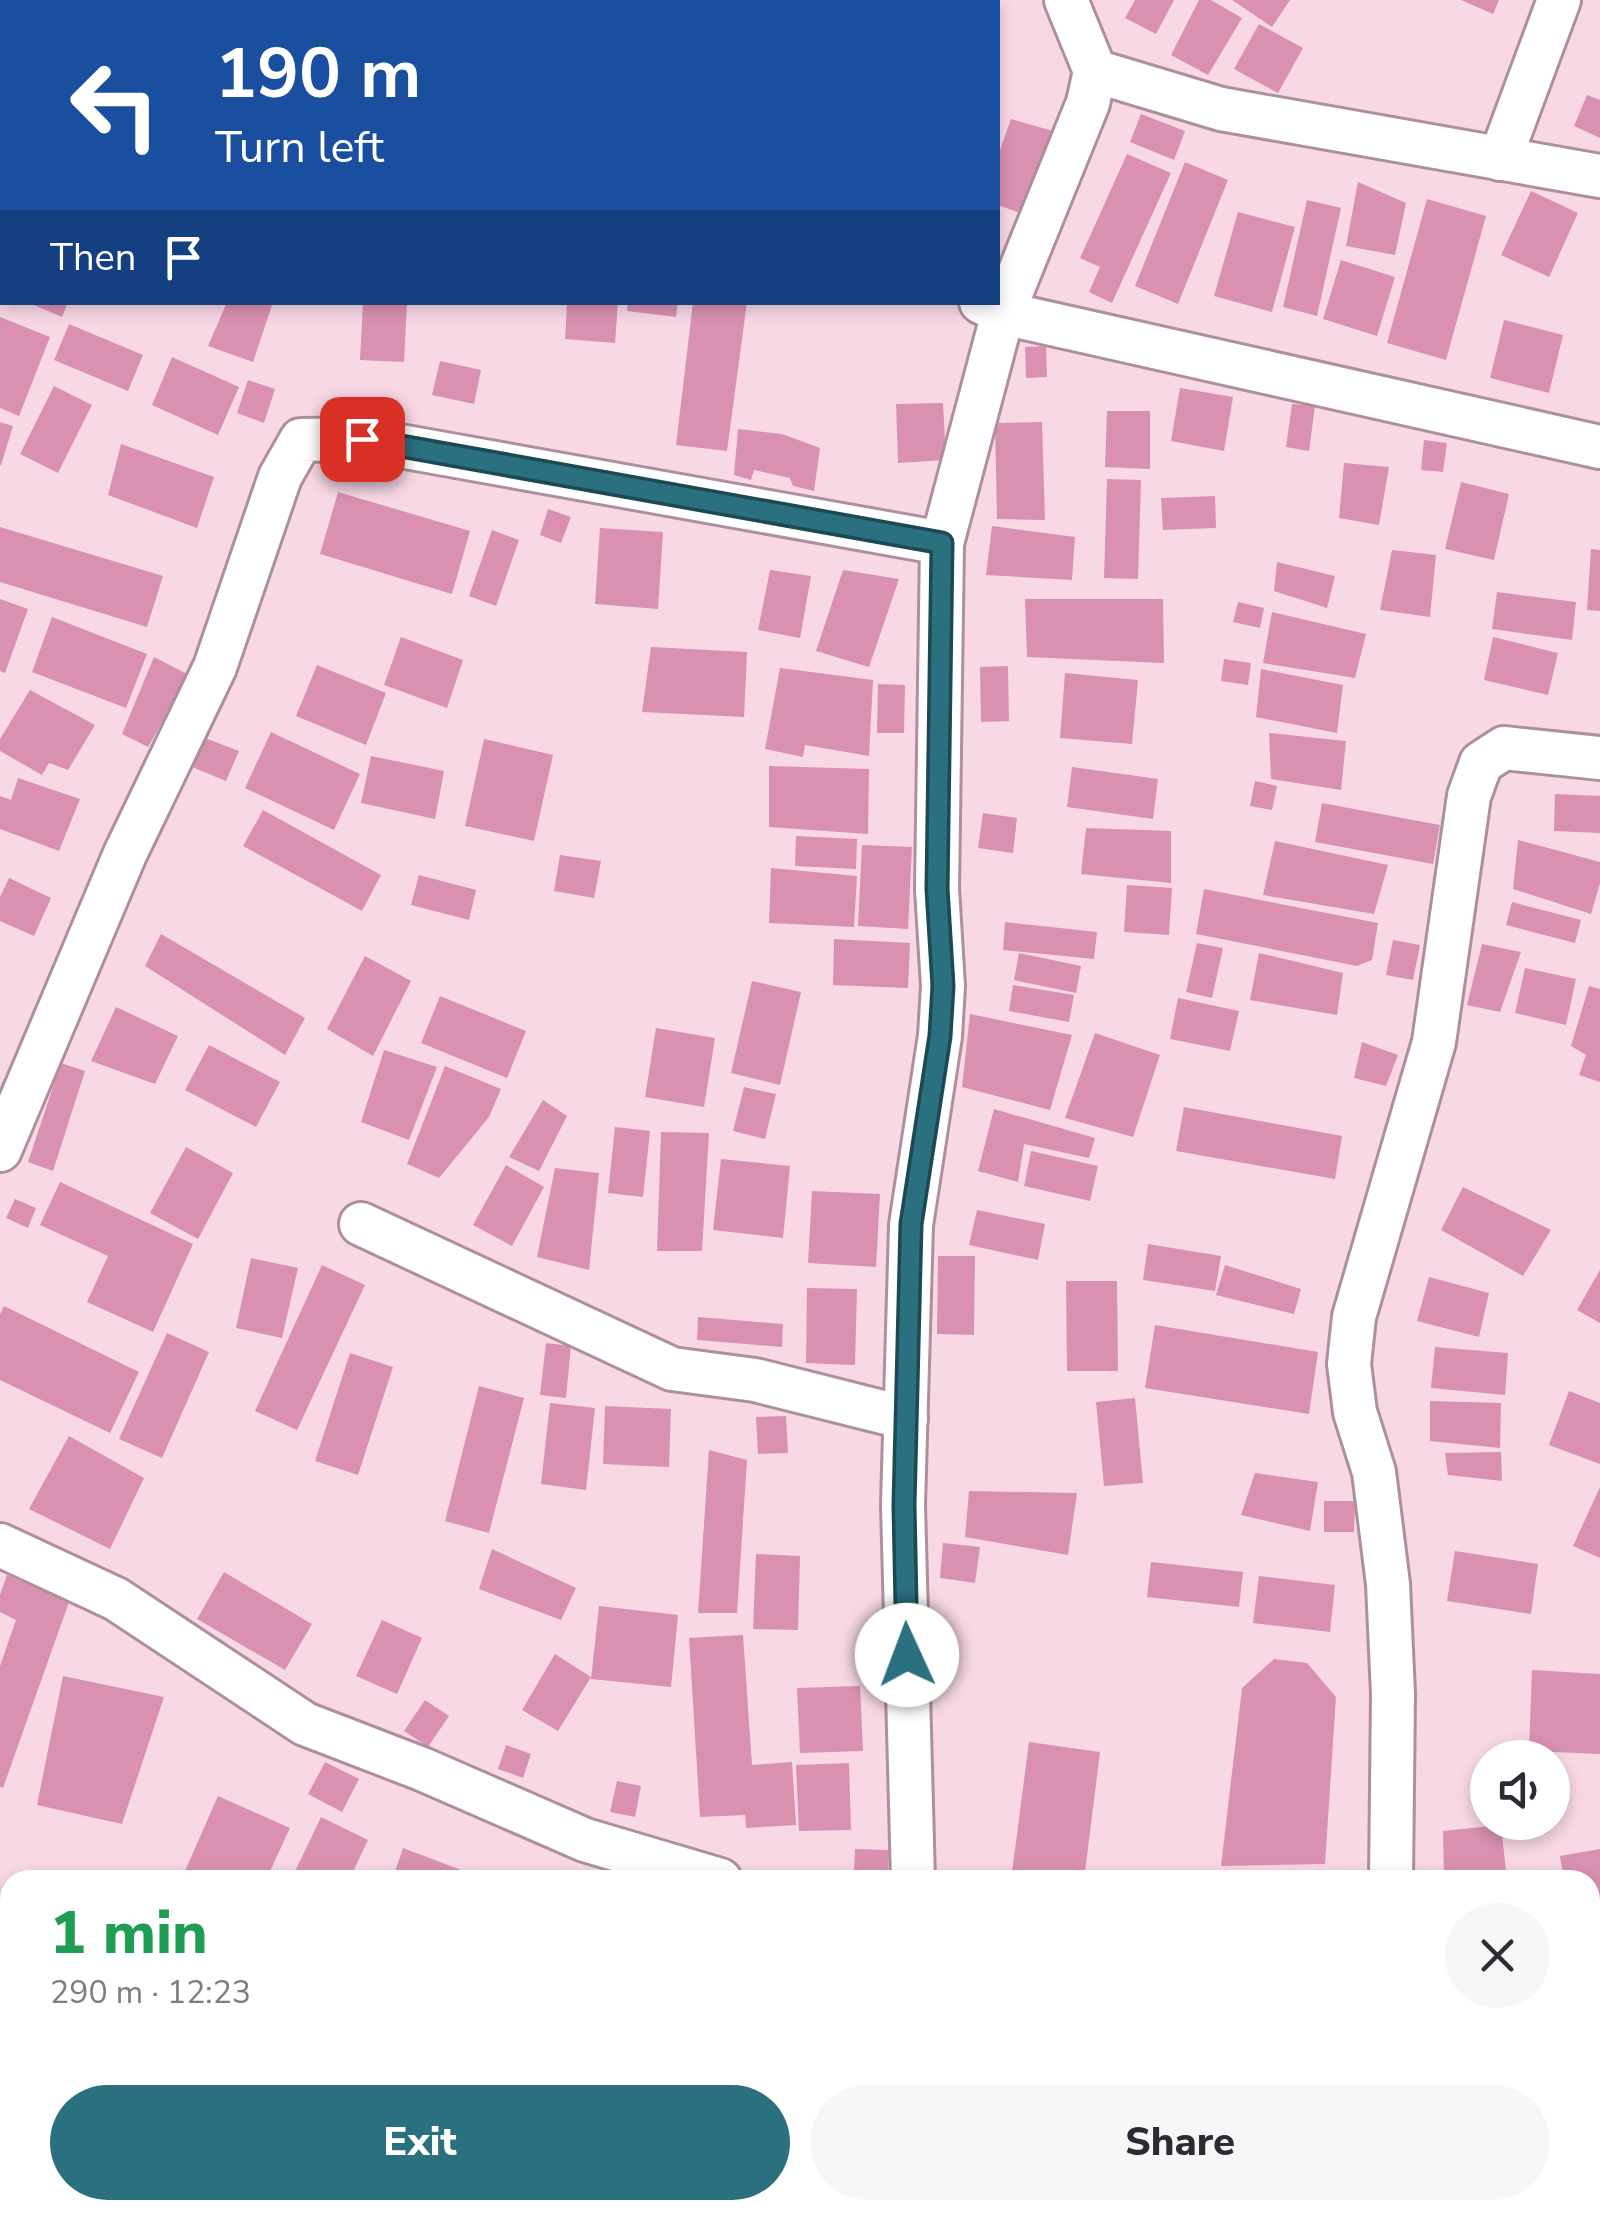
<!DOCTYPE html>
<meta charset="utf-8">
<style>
body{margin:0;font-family:"Nunito Sans",sans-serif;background:#f7f7f7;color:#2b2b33;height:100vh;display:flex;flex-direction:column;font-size:38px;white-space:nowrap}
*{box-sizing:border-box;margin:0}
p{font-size:32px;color:#7c7c81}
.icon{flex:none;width:55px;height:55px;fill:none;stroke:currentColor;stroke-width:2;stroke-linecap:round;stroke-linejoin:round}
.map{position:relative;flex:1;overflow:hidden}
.drawer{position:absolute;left:0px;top:1870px;width:1600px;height:350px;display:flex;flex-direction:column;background:#fff;border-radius:30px 30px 0 0;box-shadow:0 5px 15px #0003}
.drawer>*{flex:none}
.banner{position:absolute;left:0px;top:0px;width:1000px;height:305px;box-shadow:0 5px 15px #0003;background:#1a4fa0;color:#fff;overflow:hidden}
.tools{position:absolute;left:1470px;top:1740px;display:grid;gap:20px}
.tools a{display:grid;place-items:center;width:100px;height:100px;border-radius:50%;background:#fff;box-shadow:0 5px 15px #0003;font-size:50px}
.pin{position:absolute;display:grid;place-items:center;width:85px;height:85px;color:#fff;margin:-42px;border-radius:20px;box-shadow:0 5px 15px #0006}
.me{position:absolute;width:110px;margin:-55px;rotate:358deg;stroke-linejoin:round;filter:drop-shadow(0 0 8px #0008)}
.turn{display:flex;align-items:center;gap:35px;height:210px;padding:0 50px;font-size:45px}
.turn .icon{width:130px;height:130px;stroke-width:2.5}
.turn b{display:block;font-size:70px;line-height:85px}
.then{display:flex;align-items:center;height:95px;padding:0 50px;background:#0003;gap:20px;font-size:38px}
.round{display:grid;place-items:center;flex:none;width:105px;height:105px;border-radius:52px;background:#f7f7f7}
.summary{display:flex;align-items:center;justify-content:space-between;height:170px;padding:0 50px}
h1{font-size:60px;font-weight:800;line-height:75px;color:#1e9e55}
.action{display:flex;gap:20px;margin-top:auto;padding:20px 50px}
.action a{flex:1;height:115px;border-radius:60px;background:#2b707f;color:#fff;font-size:40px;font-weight:800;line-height:115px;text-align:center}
.action a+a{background:#f7f7f7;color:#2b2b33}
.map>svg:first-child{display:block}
.building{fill:#da91b1}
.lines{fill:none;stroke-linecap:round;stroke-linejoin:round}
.street-casing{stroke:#ae909c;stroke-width:48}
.secondary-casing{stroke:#ae909c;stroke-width:60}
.street{stroke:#fff;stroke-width:42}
.secondary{stroke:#fff;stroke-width:55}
.route-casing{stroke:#1c4953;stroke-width:25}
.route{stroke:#2b707f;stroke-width:18}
</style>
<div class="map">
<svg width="1600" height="2220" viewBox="0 0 1600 2220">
<rect width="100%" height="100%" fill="#f8d8e5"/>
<!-- building -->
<g class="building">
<path d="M1135,0H1174L1156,34L1125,18Z"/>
<path d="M1199,0H1211L1242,18L1208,75L1171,55Z"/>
<path d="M1232,0H1290L1272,27Z"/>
<path d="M1461,0H1499L1493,14Z"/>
<path d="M1259,24L1303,48L1278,93L1234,69Z"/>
<path d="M1587,95L1600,100V138L1574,126Z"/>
<path d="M1141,114L1185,131L1174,160L1130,142Z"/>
<path d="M1011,119L1060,133L1031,217L998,205V156Z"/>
<path d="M1127,154L1171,173L1112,303L1089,292L1100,267L1080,258Z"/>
<path d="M1185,162L1228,180L1178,304L1135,286Z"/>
<path d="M1358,182L1406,203L1395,255L1346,246Z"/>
<path d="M1531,191L1578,213L1549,277L1501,255Z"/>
<path d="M1427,199L1486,216L1446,360L1387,343Z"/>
<path d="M1307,200L1341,208L1317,316L1283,307Z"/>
<path d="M1238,212L1295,227L1272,312L1214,296Z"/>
<path d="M1341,260L1395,277L1377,336L1323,319Z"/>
<path d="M27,302H68L62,317Z"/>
<path d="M227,302H273L253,362L208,346Z"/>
<path d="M363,302H407L404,362L360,360Z"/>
<path d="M567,302H618L615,343L565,339Z"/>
<path d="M628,302H678L676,317L627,311Z"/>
<path d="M693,302H747L727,451L676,445Z"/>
<path d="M0,317L50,337L19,416L0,408Z"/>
<path d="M1504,320L1563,335L1549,393L1490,378Z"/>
<path d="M69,324L143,355L128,391L54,360Z"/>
<path d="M1046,346L1047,377L1026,378L1025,347Z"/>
<path d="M172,357L239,387L218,435L152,405Z"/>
<path d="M440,361L481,370L474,404L432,395Z"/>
<path d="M248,380L275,389L264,423L237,413Z"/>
<path d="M54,386L92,405L58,473L20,454Z"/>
<path d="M1180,388L1233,397L1224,451L1171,441Z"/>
<path d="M943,403L946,460L898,463L896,404Z"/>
<path d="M1292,404L1315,406L1309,451L1286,447Z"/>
<path d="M1107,411H1150V469L1105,467Z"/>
<path d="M0,422L13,426L1,465H0Z"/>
<path d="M1042,422L1045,520L997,519L995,423Z"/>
<path d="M738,429L782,434L820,448L814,491L793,486L790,478L754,470L751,480L734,475Z"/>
<path d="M1424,440L1447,443L1443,472L1421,470Z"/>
<path d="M121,444L214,477L197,528L108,495Z"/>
<path d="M1344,463L1389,467L1379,525L1339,518Z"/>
<path d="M1107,479L1141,480L1138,579L1104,578Z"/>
<path d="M1461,482L1509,494L1494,560L1445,549Z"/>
<path d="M338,492L470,531L452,594L320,554Z"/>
<path d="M1215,496L1216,528L1163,530L1161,498Z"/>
<path d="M548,509L571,517L561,543L540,535Z"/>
<path d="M992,526L1075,537L1072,580L986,575Z"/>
<path d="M0,527L163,576L147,627L0,582Z"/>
<path d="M600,528L663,532L658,609L595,604Z"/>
<path d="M492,530L519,540L496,606L469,596Z"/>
<path d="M1591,549L1600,550V611L1587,610Z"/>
<path d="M1392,550L1436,555L1430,617L1380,610Z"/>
<path d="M1277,562L1335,576L1327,608L1274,591Z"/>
<path d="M770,570L811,576L800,638L758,630Z"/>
<path d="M843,570L899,579L869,667L816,651Z"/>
<path d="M1497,592L1576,602L1572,640L1492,629Z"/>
<path d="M0,599L28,609L5,673L0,671Z"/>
<path d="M1025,599H1163L1164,663L1027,657Z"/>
<path d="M1238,602L1264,608L1260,628L1233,622Z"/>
<path d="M1272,612L1366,634L1355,678L1263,663Z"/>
<path d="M52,617L147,654L126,708L32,672Z"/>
<path d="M401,637L463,660L447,708L384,685Z"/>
<path d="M1493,637L1558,653L1548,695L1484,680Z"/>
<path d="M651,647L747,652L744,717L642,712Z"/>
<path d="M154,657L189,675L148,747L122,734Z"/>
<path d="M1224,659L1251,663L1248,685L1221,681Z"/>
<path d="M317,665L386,693L366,745L296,716Z"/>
<path d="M1008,666L1009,721L981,722L980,667Z"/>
<path d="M780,668L873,680L869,756L805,745L803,757L765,749Z"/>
<path d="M1261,669L1343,685L1337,733L1256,717Z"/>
<path d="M1065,673L1138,680L1132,744L1060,738Z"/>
<path d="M878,684L905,685L904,733H877Z"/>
<path d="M30,690L95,725L68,770L49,763L42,775L0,751V739Z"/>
<path d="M271,732L360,774L334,830L245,788Z"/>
<path d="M1269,733L1346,741L1341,790L1271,779Z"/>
<path d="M205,738L239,751L226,781L192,767Z"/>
<path d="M484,739L553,755L534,841L465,826Z"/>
<path d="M371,756L444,771L435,819L361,803Z"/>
<path d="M769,766L869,769L868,834L769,827Z"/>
<path d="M1072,767L1158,779L1153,819L1067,807Z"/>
<path d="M18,778L80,799L59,851L0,829V796L11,800Z"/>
<path d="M1255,781L1277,786L1272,810L1250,806Z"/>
<path d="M1555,794L1600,796V833L1554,831Z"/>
<path d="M1322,803L1440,825L1433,864L1315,842Z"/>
<path d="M263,810L381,875L362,911L243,846Z"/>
<path d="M983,813L1017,818L1013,853L978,848Z"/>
<path d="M1086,828L1171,831V883L1081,874Z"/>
<path d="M796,836L857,839L856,869L795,866Z"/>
<path d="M1518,840L1600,862V883L1591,914L1513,889Z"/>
<path d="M1275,841L1388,865L1374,914L1263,895Z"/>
<path d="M862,845L912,847L908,929L858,926Z"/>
<path d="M560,855L601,861L594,898L554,891Z"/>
<path d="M771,868L857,876L854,927L769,923Z"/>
<path d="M419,875L476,890L469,920L411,905Z"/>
<path d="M9,878L51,898L34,936L0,921V897Z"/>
<path d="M1127,885L1172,888L1169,935L1124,932Z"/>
<path d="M1204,889L1378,923L1372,960L1357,966L1196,934Z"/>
<path d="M1512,902L1581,920L1575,943L1506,925Z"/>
<path d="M1005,922L1097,932L1094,959L1003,950Z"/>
<path d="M161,934L305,1018L285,1055L145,966Z"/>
<path d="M834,939L910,943L908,988L833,985Z"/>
<path d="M1393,940L1420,945L1413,980L1386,975Z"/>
<path d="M1197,943L1223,948L1212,998L1186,992Z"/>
<path d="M1482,944L1521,952L1500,1012L1467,1005Z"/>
<path d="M1019,953L1081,966L1076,993L1014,980Z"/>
<path d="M1259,953L1343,973L1337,1015L1250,1000Z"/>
<path d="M365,956L411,981L373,1056L327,1029Z"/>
<path d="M1525,968L1576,979L1566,1025L1515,1013Z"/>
<path d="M752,981L801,992L780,1085L731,1073Z"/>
<path d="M1013,985L1074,995L1069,1022L1009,1011Z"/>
<path d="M1589,986L1600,989V1082L1579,1075L1586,1055L1571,1046Z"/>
<path d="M440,996L526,1031L507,1078L421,1043Z"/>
<path d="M1178,998L1239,1011L1230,1051L1170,1039Z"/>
<path d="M116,1007L178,1036L155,1084L91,1061Z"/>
<path d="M970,1014L1072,1035L1050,1110L962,1087Z"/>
<path d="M656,1028L715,1038L704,1107L645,1097Z"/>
<path d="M1095,1033L1160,1055L1133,1137L1065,1118Z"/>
<path d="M1362,1042L1398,1055L1386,1086L1354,1078Z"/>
<path d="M209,1045L280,1082L256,1127L185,1090Z"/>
<path d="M384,1050L437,1067L409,1140L361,1122Z"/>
<path d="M61,1063L85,1071L53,1171L28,1162Z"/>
<path d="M445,1066L501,1089L489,1117L439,1178L407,1164Z"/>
<path d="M744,1087L776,1094L765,1139L733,1131Z"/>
<path d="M543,1100L567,1116L539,1171L509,1157Z"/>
<path d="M1184,1107L1342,1136L1335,1179L1176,1151Z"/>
<path d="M994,1109L1095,1138L1089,1158L1024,1144L1018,1182L978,1171Z"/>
<path d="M615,1127L650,1131L643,1197L608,1193Z"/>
<path d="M661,1132L709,1133L702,1251H657Z"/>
<path d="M186,1147L233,1173L198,1239L150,1213Z"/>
<path d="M1031,1151L1098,1166L1090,1201L1024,1186Z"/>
<path d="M721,1159L790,1166L783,1238L713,1230Z"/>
<path d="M506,1165L544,1187L512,1246L473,1225Z"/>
<path d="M555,1168L599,1173L589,1270L537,1257Z"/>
<path d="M60,1182L193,1244L153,1332L87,1302L108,1256L40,1225Z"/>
<path d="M1463,1187L1551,1230L1523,1276L1441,1230Z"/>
<path d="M812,1191L880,1194L876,1267L808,1263Z"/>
<path d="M15,1199L36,1208L28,1228L6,1218Z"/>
<path d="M977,1210L1045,1224L1038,1260L969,1245Z"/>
<path d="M1148,1244L1221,1256L1215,1291L1143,1280Z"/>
<path d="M938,1256H975L974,1335L937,1334Z"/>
<path d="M251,1258L298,1268L282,1338L236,1328Z"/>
<path d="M322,1265L365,1285L297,1430L255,1411Z"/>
<path d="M1225,1265L1301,1289L1294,1314L1216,1295Z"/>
<path d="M1600,1270V1323L1577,1310Z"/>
<path d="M1429,1277L1489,1293L1479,1337L1417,1321Z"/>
<path d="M1066,1281H1117L1118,1371H1067Z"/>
<path d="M807,1288L857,1289L855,1365L806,1363Z"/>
<path d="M4,1306L139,1372L110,1433L0,1380V1314Z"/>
<path d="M698,1317L783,1324L782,1347L697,1340Z"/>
<path d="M1155,1325L1318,1352L1309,1414L1145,1388Z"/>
<path d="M167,1333L209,1352L162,1458L119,1439Z"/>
<path d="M546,1343L571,1346L566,1398L540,1395Z"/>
<path d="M1435,1347L1508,1353L1505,1395L1431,1388Z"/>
<path d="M350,1353L393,1367L358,1475L315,1461Z"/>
<path d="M479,1386L524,1398L489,1533L445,1521Z"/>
<path d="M1569,1391L1600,1403V1464L1549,1445Z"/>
<path d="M1135,1398L1143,1483L1104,1486L1096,1402Z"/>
<path d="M1430,1401L1501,1403L1500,1448L1430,1441Z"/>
<path d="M550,1403L595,1408L586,1490L541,1484Z"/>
<path d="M605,1406L671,1409L669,1467L603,1464Z"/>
<path d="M786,1416L788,1453L758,1454L756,1417Z"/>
<path d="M69,1436L144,1478L110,1549L29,1509Z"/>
<path d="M709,1450L747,1460L737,1613H698Z"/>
<path d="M1501,1452L1502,1481L1448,1475L1445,1453Z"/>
<path d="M1255,1473L1318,1482L1310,1531L1241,1515Z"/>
<path d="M1600,1487V1558L1573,1546Z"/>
<path d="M969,1491L1077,1493L1068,1555L965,1537Z"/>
<path d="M1324,1501H1355L1354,1532H1324Z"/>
<path d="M943,1543L980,1547L975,1583L940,1578Z"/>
<path d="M492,1549L576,1588L561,1620L479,1589Z"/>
<path d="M1455,1551L1538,1564L1531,1614L1447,1601Z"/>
<path d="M756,1554L800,1556L798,1630L753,1629Z"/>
<path d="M1151,1562L1243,1572L1239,1607L1147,1597Z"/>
<path d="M224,1572L312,1624L285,1670L197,1619Z"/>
<path d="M7,1575L69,1602L3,1788L0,1787V1666L16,1620L0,1612V1595Z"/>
<path d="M1259,1576L1335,1585L1330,1632L1253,1623Z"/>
<path d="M599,1606L678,1615L671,1687L591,1679Z"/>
<path d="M382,1620L422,1638L397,1694L356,1676Z"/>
<path d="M743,1635L752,1765L792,1762L796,1825L746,1828L745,1815L700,1817L689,1638Z"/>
<path d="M555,1654L591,1677L558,1731L522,1710Z"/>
<path d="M1274,1659L1307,1663L1336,1697L1325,1864L1221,1866L1242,1688Z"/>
<path d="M1532,1670L1600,1674V1754L1529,1751Z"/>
<path d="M63,1676L164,1697L122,1824L37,1805Z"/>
<path d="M860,1686L863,1751L800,1753L797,1688Z"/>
<path d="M425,1700L449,1716L428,1747L404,1731Z"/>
<path d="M1029,1742L1100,1752L1084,1880H1011Z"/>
<path d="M506,1745L531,1754L523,1778L498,1769Z"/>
<path d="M325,1762L359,1779L342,1812L308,1794Z"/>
<path d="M849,1763L851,1830L799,1831L796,1765Z"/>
<path d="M617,1781L641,1786L635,1817L610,1812Z"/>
<path d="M218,1796L290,1828L266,1880H181Z"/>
<path d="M321,1817L368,1840L349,1880H291Z"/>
<path d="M1501,1825L1507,1880H1444L1443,1831Z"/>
<path d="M403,1848L461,1870L457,1880H392Z"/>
<path d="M855,1849L889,1850L888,1873L854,1872Z"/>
<path d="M1600,1849V1916L1590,1918V1880H1564L1560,1856Z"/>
<path d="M1590,2050L1600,2051V2197L1590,2196Z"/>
<path d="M308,2210H347L372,2220H304Z"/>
<path d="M537,2210H578L604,2219L534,2220Z"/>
<path d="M727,2210H764L762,2220H725Z"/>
<path d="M1044,2210H1097L1096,2220H1043Z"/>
<rect x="1109" y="2210" width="49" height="10"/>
<rect x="1395" y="2210" width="82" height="10"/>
<path d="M1495,2210H1580L1590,2211L1589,2220H1494Z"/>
</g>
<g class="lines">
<defs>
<g id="street">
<path d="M141,0L148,2"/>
<path d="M1095,71L1221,109L1600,176"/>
<path d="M1500,159L1559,0"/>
<path d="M981,302L1003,313L1600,447"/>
<path d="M0,1150L125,854L215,667L280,477L301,440L361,439L942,543"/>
<path d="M361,1224L672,1369L755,1380L906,1418"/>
<path d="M0,1545L116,1599L305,1724L422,1769L585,1840L720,1880"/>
<path d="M913,1880L903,1505L911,1225L940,1036L943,986L937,889L942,543L1003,313L1088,103L1095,71L1066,0"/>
<path d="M1391,1880L1393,1694L1388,1584L1374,1472L1355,1412L1349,1364L1354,1317L1434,1042L1469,796L1481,763L1504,748L1600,758"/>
<path d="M1590,1964L1600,1965"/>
<path d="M877,2220L878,2210"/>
</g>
<g id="secondary">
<path d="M0,2152L10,2157"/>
<path d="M117,2210L137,2220"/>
</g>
</defs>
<!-- street casing -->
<use href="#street" class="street-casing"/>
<!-- secondary casing -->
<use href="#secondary" class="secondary-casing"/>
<!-- street -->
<use href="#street" class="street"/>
<!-- secondary -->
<use href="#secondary" class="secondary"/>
</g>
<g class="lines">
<defs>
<path id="route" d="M362,439L942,543L937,889L943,986L940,1036L911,1224L904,1505L907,1655"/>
</defs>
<!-- route casing -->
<use href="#route" class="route-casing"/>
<!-- route -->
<use href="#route" class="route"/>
</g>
</svg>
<div class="tools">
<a><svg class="icon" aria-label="sound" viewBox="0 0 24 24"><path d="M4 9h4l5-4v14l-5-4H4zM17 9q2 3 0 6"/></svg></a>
</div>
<div class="pin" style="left:362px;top:439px;background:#d93025"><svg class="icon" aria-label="arrive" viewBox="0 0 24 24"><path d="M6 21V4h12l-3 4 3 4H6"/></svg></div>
<svg class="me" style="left:907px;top:1655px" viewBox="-20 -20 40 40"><circle r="19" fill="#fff"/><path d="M0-13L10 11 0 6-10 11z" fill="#2b707f"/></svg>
<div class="banner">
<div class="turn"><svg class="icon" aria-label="left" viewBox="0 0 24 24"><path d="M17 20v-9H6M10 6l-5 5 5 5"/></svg><div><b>190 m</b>Turn left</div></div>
<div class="then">Then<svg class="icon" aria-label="arrive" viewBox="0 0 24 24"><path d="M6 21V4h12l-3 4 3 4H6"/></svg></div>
</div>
<section class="drawer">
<div class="summary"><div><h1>1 min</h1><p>290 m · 12:23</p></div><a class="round"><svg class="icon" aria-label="close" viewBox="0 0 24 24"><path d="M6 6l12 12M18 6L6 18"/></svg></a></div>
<div class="action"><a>Exit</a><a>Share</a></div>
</section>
</div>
